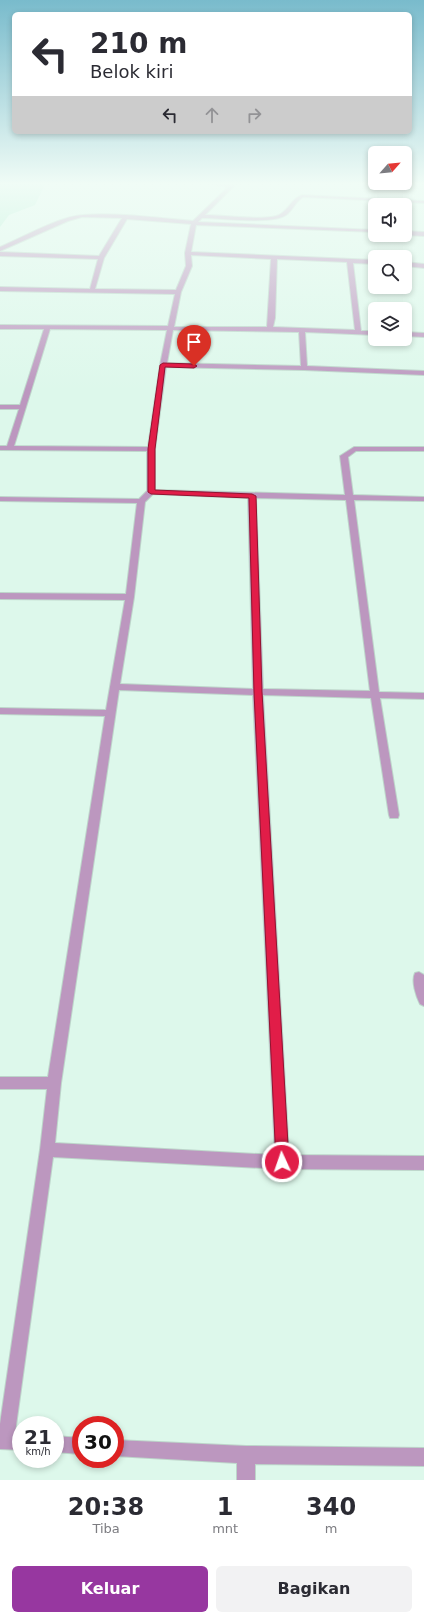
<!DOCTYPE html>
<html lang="id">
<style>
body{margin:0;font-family:"DejaVu Sans",sans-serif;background:#f2f2f3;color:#2b2b33;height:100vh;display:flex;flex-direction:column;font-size:15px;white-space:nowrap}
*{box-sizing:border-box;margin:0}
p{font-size:13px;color:#7c7c81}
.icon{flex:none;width:22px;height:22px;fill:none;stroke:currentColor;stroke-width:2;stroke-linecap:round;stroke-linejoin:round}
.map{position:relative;height:1480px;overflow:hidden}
.side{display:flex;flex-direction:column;background:#fff;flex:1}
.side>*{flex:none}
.banner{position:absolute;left:12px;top:12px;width:400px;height:122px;border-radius:6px;box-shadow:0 2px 6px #0003;background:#fff;color:#2b2b33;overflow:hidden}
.needle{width:26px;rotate:63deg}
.controls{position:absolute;left:368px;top:146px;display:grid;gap:8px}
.controls a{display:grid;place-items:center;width:44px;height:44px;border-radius:6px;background:#fff;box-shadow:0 2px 6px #0003;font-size:20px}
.speed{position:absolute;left:12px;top:1416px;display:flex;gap:8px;font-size:20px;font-weight:700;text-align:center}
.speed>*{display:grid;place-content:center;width:52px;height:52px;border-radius:50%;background:#fff;box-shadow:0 2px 6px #0003;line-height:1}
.speed small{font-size:10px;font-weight:400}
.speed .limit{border:6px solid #d22;background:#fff;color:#111}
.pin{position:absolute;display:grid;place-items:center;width:34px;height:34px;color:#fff;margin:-41px -17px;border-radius:50% 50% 50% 0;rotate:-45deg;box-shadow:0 0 4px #0007}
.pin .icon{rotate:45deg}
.me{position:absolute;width:44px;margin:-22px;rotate:357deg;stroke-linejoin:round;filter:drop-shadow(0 0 3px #0008)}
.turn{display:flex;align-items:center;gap:14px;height:84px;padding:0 12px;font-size:18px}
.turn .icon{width:52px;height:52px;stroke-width:2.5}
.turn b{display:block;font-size:28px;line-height:34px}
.lanes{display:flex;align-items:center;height:38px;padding:0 12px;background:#0003;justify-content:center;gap:20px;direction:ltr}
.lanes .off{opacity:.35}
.eta{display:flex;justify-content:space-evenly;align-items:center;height:68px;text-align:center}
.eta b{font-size:24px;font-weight:600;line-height:28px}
.cta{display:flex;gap:8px;margin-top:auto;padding:8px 12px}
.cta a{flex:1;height:46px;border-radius:6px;background:#9737a0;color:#fff;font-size:16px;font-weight:600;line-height:46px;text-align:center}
.cta a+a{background:#f2f2f3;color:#2b2b33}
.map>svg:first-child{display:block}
.green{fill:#abebce}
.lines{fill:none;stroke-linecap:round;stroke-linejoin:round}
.minor-casing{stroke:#bdd5ca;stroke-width:2}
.minor{fill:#bc97bf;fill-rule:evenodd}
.route{fill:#e11d48;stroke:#92132f}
</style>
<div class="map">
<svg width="424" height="1480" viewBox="0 0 424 1480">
<rect width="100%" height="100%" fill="#ddf8eb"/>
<!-- green -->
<path class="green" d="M0,184H45L35,205L9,215L0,227Z"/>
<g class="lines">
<defs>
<g id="minor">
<path d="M211,184H236L205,215C222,215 266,221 279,215C289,210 291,199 302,195L424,201V203L303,197C295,202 293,210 286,215C272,225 221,218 202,218L198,222L375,230V232L196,225L191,252L375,260V264L353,263L361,331H375V335L305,332L307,366L424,371V375L304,370L166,367L155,449V490L345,495L340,456L354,447H424V451H356L348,457L353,495L424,497V501L354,500L379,692L424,693V699L380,698L399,815L398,818H390L389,815L371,698L263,695L289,1155L424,1156V1170L282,1169L53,1157L15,1433L21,1434V1450L0,1449V1424L40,1150L47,1089H0V1077H48L105,716L0,714V708L106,710L125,600L0,599V593L126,594L137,503L0,501V497L139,499L147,491V451L0,450V446H7L19,409H0V405H20L44,329H0V325L168,326L175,294L0,291V287L90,289L98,259L0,256V252L99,256L122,218L82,217L68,221L0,251V247C22,238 60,216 83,215C116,212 159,218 193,221L228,187ZM127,219L191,224L185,253L186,266L176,290L95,289L104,258ZM191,255L271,259L267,327H174L181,292L192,266ZM277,259L347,262L355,330L273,327L275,318ZM50,329L167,330L160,365L148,447L14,446ZM173,330L299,332L301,366L167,363ZM153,494L248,498L253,689L120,684L134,597L145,502ZM256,498L346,500L370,691L263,689ZM119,690L253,695L275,1155L55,1143L61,1083Z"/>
<path d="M405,231L424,232V236L405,235Z"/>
<path d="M405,262L424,264V268L405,266Z"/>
<path d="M405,332L424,333V337L405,336Z"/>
<path d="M419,972L424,975V1006L420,1004C416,996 411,981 415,973Z"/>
<path d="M55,1436L81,1438V1454L55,1452Z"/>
<path d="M115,1440L246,1446L424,1448V1466L255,1464V1480H237V1463L115,1456Z"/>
</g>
</defs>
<!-- minor casing -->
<use href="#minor" class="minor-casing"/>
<!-- minor -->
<use href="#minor" class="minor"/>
</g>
<!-- sky -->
<linearGradient id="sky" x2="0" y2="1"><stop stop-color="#79bbcc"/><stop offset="0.47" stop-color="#f0fcf6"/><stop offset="1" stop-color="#f0fcf6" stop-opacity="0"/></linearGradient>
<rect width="424" height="391" fill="url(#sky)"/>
<!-- route -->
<path class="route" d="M163,363L194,364L197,366L194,368L165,367L155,449V490L252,494L256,496L262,692L289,1162L287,1166L282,1168L278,1166L276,1162L254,692L249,498L151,494L148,492V449L160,365Z"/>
</svg>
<div class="controls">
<a><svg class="needle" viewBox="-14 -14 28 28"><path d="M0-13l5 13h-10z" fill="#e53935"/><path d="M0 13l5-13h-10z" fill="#7c7c81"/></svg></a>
<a><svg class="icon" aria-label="sound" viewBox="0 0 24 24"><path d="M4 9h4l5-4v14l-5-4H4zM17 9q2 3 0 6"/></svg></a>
<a><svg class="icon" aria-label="search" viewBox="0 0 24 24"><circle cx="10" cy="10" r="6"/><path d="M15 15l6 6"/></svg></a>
<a><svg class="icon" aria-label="layers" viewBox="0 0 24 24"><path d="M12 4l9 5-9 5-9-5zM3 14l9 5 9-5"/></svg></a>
</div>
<div class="speed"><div>21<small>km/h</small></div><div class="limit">30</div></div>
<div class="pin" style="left:194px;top:366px;background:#d93025"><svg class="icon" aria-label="arrive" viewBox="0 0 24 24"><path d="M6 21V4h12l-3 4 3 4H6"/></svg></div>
<svg class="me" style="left:282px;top:1162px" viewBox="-20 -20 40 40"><circle r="17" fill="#e11d48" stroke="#fff" stroke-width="3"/><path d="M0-11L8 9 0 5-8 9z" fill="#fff"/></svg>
<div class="banner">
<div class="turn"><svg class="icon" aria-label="left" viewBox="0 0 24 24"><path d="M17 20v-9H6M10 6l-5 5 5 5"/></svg><div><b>210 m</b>Belok kiri</div></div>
<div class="lanes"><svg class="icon" aria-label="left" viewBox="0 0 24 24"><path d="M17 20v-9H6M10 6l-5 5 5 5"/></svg><svg class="icon off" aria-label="ahead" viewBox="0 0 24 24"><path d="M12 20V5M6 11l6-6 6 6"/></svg><svg class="icon off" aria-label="right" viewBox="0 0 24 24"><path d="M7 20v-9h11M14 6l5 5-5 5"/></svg></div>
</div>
</div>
<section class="side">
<div class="eta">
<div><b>20:38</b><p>Tiba</p></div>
<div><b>1</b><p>mnt</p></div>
<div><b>340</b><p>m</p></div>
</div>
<div class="cta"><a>Keluar</a><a>Bagikan</a></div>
</section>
